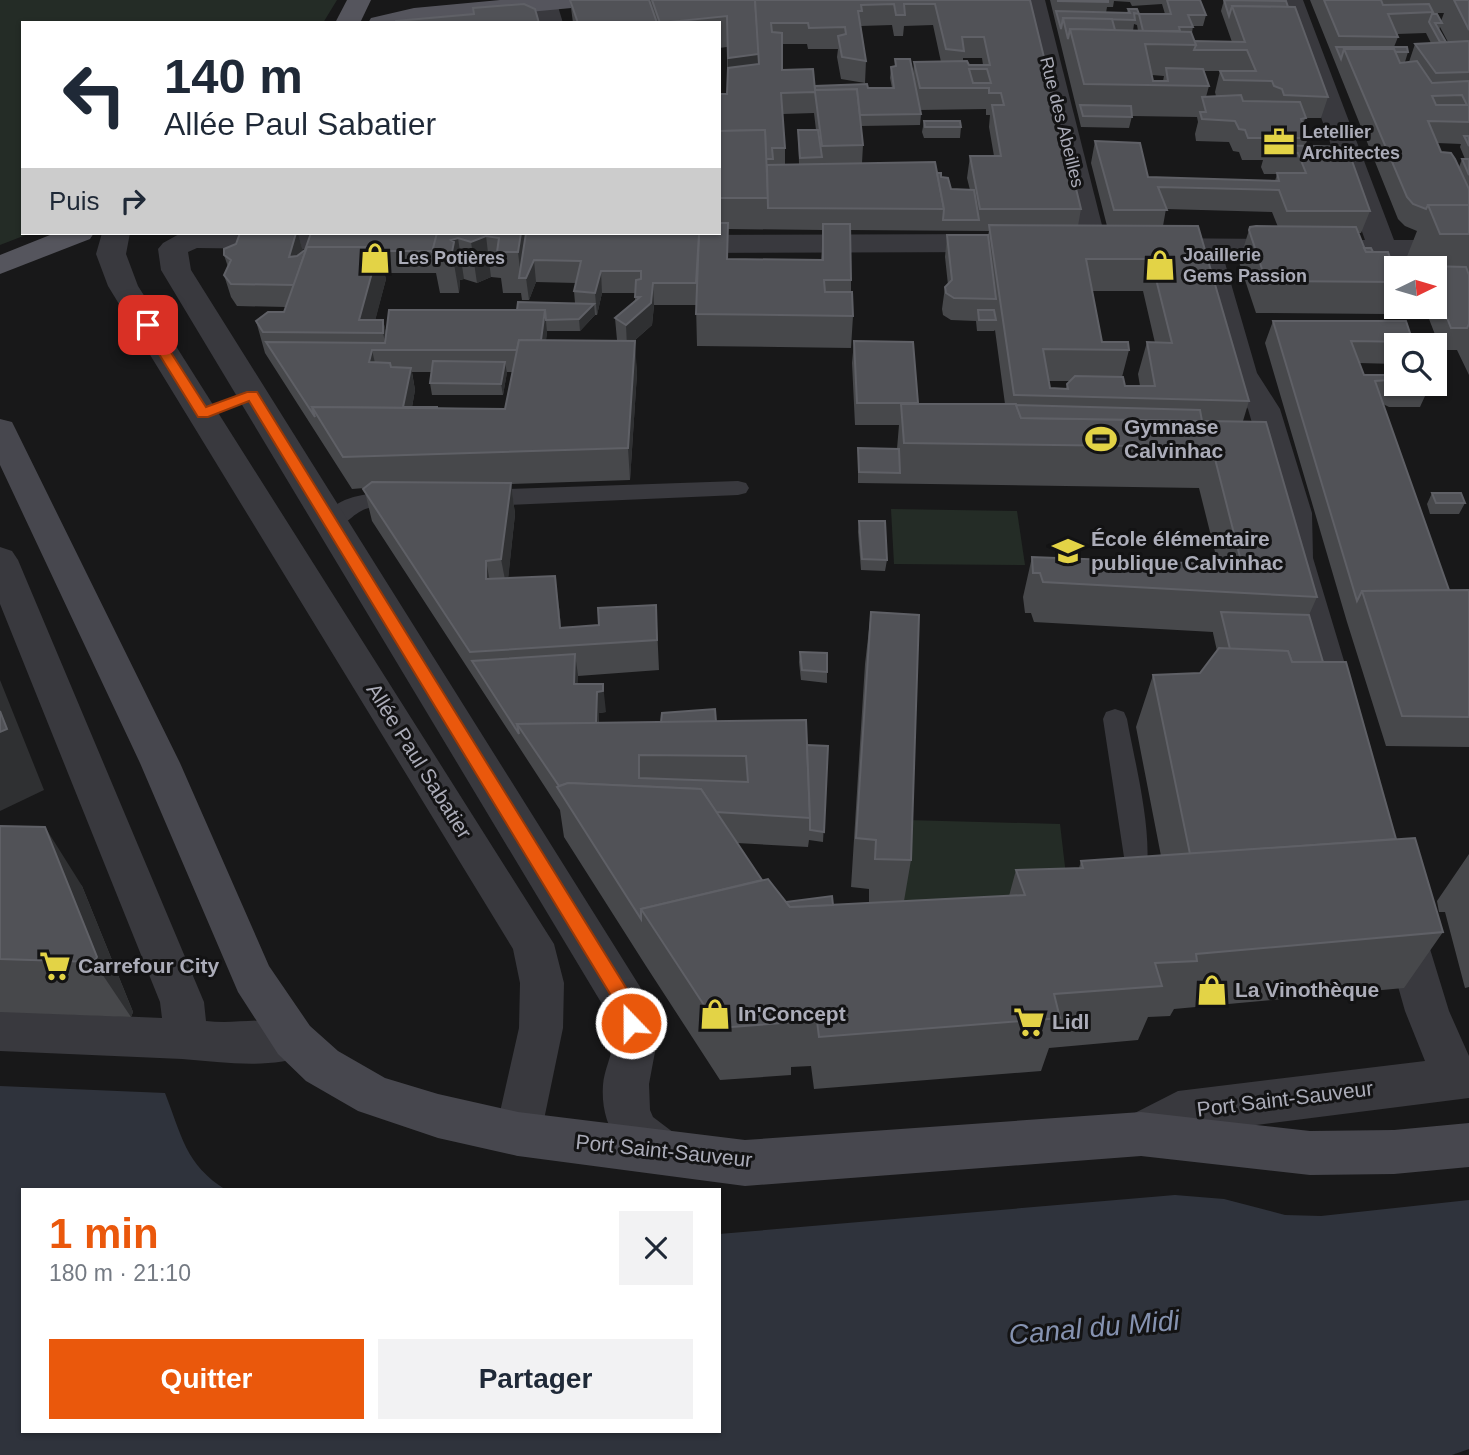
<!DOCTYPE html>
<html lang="fr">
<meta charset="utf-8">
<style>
body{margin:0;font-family:Helvetica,sans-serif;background:#f2f2f3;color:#1f2937;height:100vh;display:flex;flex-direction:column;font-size:26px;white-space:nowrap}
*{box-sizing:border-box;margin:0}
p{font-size:23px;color:#747a83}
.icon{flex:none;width:38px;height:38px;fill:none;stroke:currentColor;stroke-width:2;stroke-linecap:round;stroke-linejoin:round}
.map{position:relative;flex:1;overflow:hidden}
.panel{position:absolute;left:21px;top:1188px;width:700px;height:245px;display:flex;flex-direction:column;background:#fff;border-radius:0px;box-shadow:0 2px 5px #0004}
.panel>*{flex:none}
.top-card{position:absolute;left:21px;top:21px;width:700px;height:214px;border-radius:0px;box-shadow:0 2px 5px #0004;background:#fff;color:#1f2937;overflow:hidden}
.needle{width:46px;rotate:85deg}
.buttons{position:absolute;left:1384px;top:256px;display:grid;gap:14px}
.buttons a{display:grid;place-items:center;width:63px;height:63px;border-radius:0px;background:#fff;box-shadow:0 2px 5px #0004;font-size:35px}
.pin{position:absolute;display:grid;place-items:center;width:60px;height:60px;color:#fff;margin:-30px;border-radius:14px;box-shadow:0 4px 10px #0006}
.me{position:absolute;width:77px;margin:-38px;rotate:338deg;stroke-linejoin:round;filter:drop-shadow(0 0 5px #0008)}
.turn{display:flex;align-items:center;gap:24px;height:147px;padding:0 28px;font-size:32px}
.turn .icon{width:91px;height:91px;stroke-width:2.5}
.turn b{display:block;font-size:49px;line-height:60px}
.then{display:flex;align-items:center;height:66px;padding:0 28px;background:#0003;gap:14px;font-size:26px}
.round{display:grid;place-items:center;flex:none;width:74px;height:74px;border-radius:0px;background:#f2f2f3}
.headline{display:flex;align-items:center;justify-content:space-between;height:119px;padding:0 28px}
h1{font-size:42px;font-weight:700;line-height:52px;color:#ea580c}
.primary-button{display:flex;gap:14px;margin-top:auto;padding:14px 28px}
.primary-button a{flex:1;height:80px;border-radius:0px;background:#ea580c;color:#fff;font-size:28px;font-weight:700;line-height:80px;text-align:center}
.primary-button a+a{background:#f2f2f3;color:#1f2937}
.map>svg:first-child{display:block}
.green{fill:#242c26}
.water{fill:#2f333c}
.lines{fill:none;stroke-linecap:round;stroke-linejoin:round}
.lane{fill:#39393e;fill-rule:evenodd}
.street{fill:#39393e;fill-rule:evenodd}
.secondary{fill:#47474e;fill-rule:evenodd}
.primary{fill:#55555d;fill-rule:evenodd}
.wall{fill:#47484b;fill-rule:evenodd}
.shaded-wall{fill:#2f3032}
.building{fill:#515257;stroke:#5f6066;stroke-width:2;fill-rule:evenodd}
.route{fill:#ea580c;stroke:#983908;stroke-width:2}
.labels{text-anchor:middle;stroke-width:6;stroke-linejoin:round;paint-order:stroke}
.far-street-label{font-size:18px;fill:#abacb8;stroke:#131314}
.far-poi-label{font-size:18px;font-weight:bold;fill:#abacb8;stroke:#131314;text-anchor:start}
.poi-label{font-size:21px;font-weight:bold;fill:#abacb8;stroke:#131314;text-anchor:start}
.street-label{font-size:21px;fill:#abacb8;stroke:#131314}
.near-water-label{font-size:28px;font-style:italic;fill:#8592b0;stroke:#131314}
</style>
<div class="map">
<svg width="1469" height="1455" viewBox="0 0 1469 1455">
<rect width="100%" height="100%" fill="#181819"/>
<!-- green -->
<g class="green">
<path d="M0,0H337L323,23H23V233H31L0,245Z"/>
<path d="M891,509L1017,511L1025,565L894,564Z"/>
<path d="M906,820L1060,824L1069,901L903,908Z"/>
</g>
<!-- water -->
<path class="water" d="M0,1086L165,1093C182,1136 185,1164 226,1190H23V1432H719V1234L1175,1195L1224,1199L1285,1215L1321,1216L1469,1200V1449L1452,1455H0Z"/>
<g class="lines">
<!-- lane -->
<g class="lane">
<path d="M738,481L746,483L749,488L746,493L738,495L482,506L474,503L471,498L474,493L482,490Z"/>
<path d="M400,492L408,495L411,500L408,505C394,509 375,504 363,510C348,517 341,533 323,527L320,522C337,493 371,493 400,492Z"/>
<path d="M1115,709L1124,712L1127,719C1135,765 1160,855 1140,896L1131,899L1122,896L1118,888L1124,857L1103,719L1106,712Z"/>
</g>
<!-- street -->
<g class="street">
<path d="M536,0H556L563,23H539L534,3Z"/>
<path d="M1021,0H1045L1107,245L1102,251L1092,254L1082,251L1077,245Z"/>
<path d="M1279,0H1303L1394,240H1469V258L1223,256L1257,373L1280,409L1312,513L1313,558L1360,714L1355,725L1341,729L1327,725L1322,714L1277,558L1278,513L1248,409L1225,373L1194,256L1143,253L1138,247L1143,241L1153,238L1365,240Z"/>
<path d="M102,233H130L126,254L138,286L554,944L564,983L563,1028L541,1134L534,1150L518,1156L502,1150L495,1134L519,1028L520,983L513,949L108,286L96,254Z"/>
<path d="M181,233H360L368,235L373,241L368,247L358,250L197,248L188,252L191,270L642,990L657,1041L649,1084L650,1110L653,1117L678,1136L684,1152L678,1168L661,1174C623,1159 600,1127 603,1085C604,1070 612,1056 613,1042C613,1031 608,1019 605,1009L161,270L158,249L163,243Z"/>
<path d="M999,234L1009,237L1014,243L1009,249L999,252L674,253L664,250L659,244L664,238L674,235Z"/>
<path d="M0,547L12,551L18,560L204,1002L206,1021C240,1025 278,1014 310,1026L316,1040L310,1054C269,1070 225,1062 182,1059C122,1056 61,1054 0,1051V1011L162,1018L160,1002L0,604Z"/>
<path d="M1401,905L1416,910L1422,923L1449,1011L1469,1056V1098L1185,1134L1141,1156L1125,1150L1118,1134L1125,1118L1178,1091L1425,1061L1405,1011L1380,923L1386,910Z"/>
</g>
<!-- secondary -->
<path class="secondary" d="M0,419L12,422L16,430L180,763L269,966L310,1026L338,1051L385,1078L438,1094L518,1112L745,1140L1141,1112L1310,1131L1394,1130L1469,1123V1167L1394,1174L1310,1175L1141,1156L745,1186L518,1156L438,1138L358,1111L306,1081L278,1054L238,992L140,763L0,465Z"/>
<!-- primary -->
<g class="primary">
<path d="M347,0H371L360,23H335Z"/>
<path d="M500,0H594L591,5L582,7L412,23H368L371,18L414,8Z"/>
<path d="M55,233H94L90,239L0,274V255Z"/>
</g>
</g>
<!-- wall -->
<g class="wall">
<path d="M570,0H1030L1081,209L1078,226H1107L1091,163L1095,141L1148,177L1275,181L1277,174H1264L1261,167L1263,160H1242L1239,152L1233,151L1229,142L1196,141L1195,134L1198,122L1197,117L1132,116L1129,128L1081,127L1050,0H1200L1206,15L1203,26H1193L1192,33L1194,41L1232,42L1221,11L1224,0H1286L1328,97L1321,118H1305L1303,125L1308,138L1305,146L1370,211L1361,233H1358L1364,248L1373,252L1396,275V288L1386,314L1256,313L1239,262L1249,230L1278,227L1272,212L1166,209L1163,226L1249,401L1243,421L1317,597L1309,615L1323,662L1396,839L1443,932L1404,988L1174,1009L1170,1016L1148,1017L1138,1040L1049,1048L1041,1071L814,1089L811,1066L791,1067V1075L720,1080L646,966L564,837L560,810L372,521L364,488L352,489L265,353L256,321L284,312L286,307L237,306L231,297L224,275L228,267L224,255L236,244L240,233H298L303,252L305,250L311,233H719V94H727V47L719,48V23H573ZM1114,1L1130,2L1132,6L1162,4L1165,14H1139L1137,25L1138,31H1133L1134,24L1137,25L1139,14L1128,9L1127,13H1106L1107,7H1113ZM892,25L894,36H903L904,26L933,25L941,62H914L913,74L895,59V66L891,67L890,78L892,88L815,86L782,70V44H807L808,49H838L837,57L841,79L865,83L866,61L861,26ZM963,58H982L983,65H969L963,61ZM1204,71H1220L1215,92L1216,96L1206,97L1209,86ZM1152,75L1164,76L1163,81H1153ZM986,109V115H990L989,127L994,156H970L967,178L970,190L951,189L937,173L862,163L863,145L861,126L920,125L921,114L920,110ZM814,113L816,130H798L799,164H785V148L783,114ZM728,229L823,230L821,260L728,259ZM850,230L989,231L988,235H947L945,257L948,285L945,287L942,309L943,315L951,320L976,321L977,331H994L995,330L1005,404H918L913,342L854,341L852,363L855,425H899L897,449L858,448V483L1199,488L1218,564L1032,557L1023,597L1025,613H1031L1034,622L1213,632V633L1217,651L1200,673L1153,675L1136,727L1161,856L1081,861L1079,868L1016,870L1009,896L904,901L911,860L871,612L865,664L851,887L869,889V903L833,905L786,902L762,880L737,843L808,847L809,840L823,842L828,746L807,745L716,722L599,723V713L606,712L577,684L578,676L659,670L656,605L599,625L561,627L559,607L508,578L515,514L511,484L630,480L637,373L634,341L652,325L654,305H696L697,346L851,348L853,316L851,292V280ZM384,273H436L440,293H459L460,280L464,279L477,283L491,277L501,278L503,293H521L522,300H529L536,282L576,283L574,291L575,303L517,310L386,333L383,320H375L386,279ZM1092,291H1143L1155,343L1147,342L1138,374L1140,386H1125L1122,377L1129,350L1102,342ZM602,293H635V302L615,318L617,340L618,341L546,340L547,331H580L595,315H597ZM412,372H431L430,383L432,395H503L507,372H513L505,409L412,407L415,390ZM1048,381H1070L1067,384L1066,389L1050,388Z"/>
<path d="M1310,0H1469V375L1457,350H1441L1424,306H1435V268H1410L1406,259L1417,231L1405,226L1398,219ZM1433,13H1444L1441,21L1432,14ZM1440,27L1448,42H1446L1439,30ZM1426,33L1431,43L1415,44L1409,62H1405L1408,52L1394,47L1398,37L1397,34ZM1437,143L1461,144L1460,147L1465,159H1462L1459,167L1441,152Z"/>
<path d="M924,121L961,127L960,138H924L922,132Z"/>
<path d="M1273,321L1413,342L1412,345H1396V364L1359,363L1364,375L1430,385L1420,407H1389L1383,404L1449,590H1469V747L1386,746L1347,622L1265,343Z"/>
<path d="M1432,493L1465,503L1459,514H1430L1427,504Z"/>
<path d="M859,521L887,560L885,571L861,570L858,532Z"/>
<path d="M800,652L827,672V683L801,680L799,662Z"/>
<path d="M0,826L82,886L133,1012L131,1017L0,1012Z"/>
<path d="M1469,854V987L1465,988L1445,912H1439L1437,901Z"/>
</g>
<!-- shaded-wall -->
<g class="shaded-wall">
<path d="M759,54V85L728,89V58Z"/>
<path d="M296,233H298L303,252L295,279L289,257Z"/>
<path d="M521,233H526L521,278L518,252Z"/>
<path d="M486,236L491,277L477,283L471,242Z"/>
<path d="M458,238L464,279L460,280L459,293L452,252L451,240Z"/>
<path d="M379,247L386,279L372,333L359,320Z"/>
<path d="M534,260L536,282L529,300L526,278Z"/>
<path d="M601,271L602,293L597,315L595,293Z"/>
<path d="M653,283L654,305L652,325L627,347L626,325Z"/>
<path d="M594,304L595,315L580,331L579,319Z"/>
<path d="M545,310L547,332L542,372L540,350Z"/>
<path d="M383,320L390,350H387L383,333Z"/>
<path d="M635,341L637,373L630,480L628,448Z"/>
<path d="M372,350L377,372L369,362Z"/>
<path d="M505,362L507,373L503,395L501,384Z"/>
<path d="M411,368L415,390L410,418L403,407Z"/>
<path d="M511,483L515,514L507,590L501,559Z"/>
<path d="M486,561L492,592L486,579Z"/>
<path d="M555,576L559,607L563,646H562Z"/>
<path d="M575,654L578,675L577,705L574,684Z"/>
<path d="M0,680L44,790L0,811Z"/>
<path d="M603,684L606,712L599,713L598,752L596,731L597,692Z"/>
<path d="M45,827L82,886L133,1012L131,1017L94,962Z"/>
</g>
<!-- building -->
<g class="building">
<path d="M570,0H649L657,23H578Z"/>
<path d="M652,0H755L759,54L728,58L727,16L660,23Z"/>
<path d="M755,0H1030L1081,209H980L970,156H1001L992,105H1004L1001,93H989V88H920L914,62L967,61L969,65H990L984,37H962L964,51L946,49L935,4H904L905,15H896L894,4L861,5L862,11H858L866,61L842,57L838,36L846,34L845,27L809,28L808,23H771L772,32L782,33V70L813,69L815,90L857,89L863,145L822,146L815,92L781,93L785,148H772L773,159H766L765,130L719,131V94H727L728,68L759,64ZM969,69H987L991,83H973Z"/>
<path d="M1058,0H1108V2L1058,1Z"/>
<path d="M1167,0H1200L1206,15H1188L1193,27H1179L1180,31H1143L1139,14H1171Z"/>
<path d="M1224,0L1286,1L1288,7L1232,6L1229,16Z"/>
<path d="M1324,0H1381L1383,5L1429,4L1433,12L1388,14L1398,37L1339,36Z"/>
<path d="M1454,0H1469V30Z"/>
<path d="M524,4L535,9L539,23H395L396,21L474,14L473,8Z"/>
<path d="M1232,6L1295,7L1328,97L1284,95L1282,89L1274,86L1272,81L1224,80L1220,71H1256L1247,50H1194L1196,45L1194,41L1245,42Z"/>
<path d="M1128,9H1137L1139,14L1134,13L1135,20L1063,18L1061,29L1056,11L1130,13Z"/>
<path d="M1432,14H1437L1442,23H1435L1446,42H1440L1429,22Z"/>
<path d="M1063,18L1112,19L1115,30L1070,29L1068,39Z"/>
<path d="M1070,29L1191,32L1196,45L1145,44L1153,81H1168L1166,68L1203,69L1209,86L1084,84Z"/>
<path d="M1469,41V72L1436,73L1415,44Z"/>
<path d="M1336,47H1407L1408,52H1395L1394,49H1344L1341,59Z"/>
<path d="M1344,49H1394L1400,63L1417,61L1432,83L1469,81V122L1428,121L1441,152L1451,153L1455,159L1469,189V205H1428L1426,209L1413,204L1407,197ZM1462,95L1467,105H1436L1432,96Z"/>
<path d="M895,59H910L921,114L860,115L857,89L815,90V86L867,84L868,88H894L891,67L896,66Z"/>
<path d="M1241,95L1243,101L1300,102L1306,118L1301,119L1308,138H1248L1245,130L1239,129L1235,121L1202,119L1200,112H1206L1202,97Z"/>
<path d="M1080,105L1131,106L1132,117L1083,116Z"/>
<path d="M924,121H960L961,127H925Z"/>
<path d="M765,130L768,198H719V131Z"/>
<path d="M798,130H818L822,157L800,158Z"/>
<path d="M1464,136H1469V146Z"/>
<path d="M1095,141L1140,143L1148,177L1279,181L1277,173H1306L1298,153L1271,152L1267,145L1347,147L1370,211H1287L1279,190L1158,187L1167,210H1114Z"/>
<path d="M1462,159H1469V175Z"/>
<path d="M935,162L944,209L768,208L767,165Z"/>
<path d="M937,173H941V177L948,178L951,189L974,190L979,220H943L944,209Z"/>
<path d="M1428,205H1469V234H1440Z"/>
<path d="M719,223H728L727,259L823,260V224H850L851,280H824L825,292H852L853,316L696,314L699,233H719Z"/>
<path d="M989,225L1198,226L1249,401L1014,395ZM1086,259H1151L1172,343L1147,342L1155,386H1125L1123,377L1075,376L1067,384L1068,389L1050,388L1043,349L1129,350L1128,342H1102Z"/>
<path d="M1256,226L1356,227L1366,252H1388L1396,275V282L1266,281L1249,230L1250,227Z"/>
<path d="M240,233H296L289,257L297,256L305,250L311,233H437L433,251H380L379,247H307L294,285L231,284L224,275L231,260L224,255V249L236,244Z"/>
<path d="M437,233H521L518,252H497L499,238L486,236L471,242L458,238L451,240L454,242L452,252H432Z"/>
<path d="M526,233L699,234L696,283H653L651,303L626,325L615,318L640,297H635L636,280L641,279V271H601L595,293L574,291L581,261L534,260L526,278H519Z"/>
<path d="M947,235H988L996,299L954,298L946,293L945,287L952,280Z"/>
<path d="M307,247H379L359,320H383V333L263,332L256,321L268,312H284Z"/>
<path d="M1364,248H1371L1373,252H1366Z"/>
<path d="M1427,266L1466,267L1469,275V324L1467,328H1451L1435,287V268H1427Z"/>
<path d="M518,302L594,304L579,319L546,320L545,310H517Z"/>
<path d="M389,310H545L541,340H519L517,350H372L369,362L390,363L391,367L411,368L403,407H437V408L312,407L315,417L266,342L385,343Z"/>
<path d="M978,310H994L996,320H979Z"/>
<path d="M1273,321H1406L1413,342L1351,341L1364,375H1396V383H1429L1430,385H1398L1389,380L1375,381L1449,590L1362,591L1357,601Z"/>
<path d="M519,340L635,341L628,448L343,457L312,407L505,409Z"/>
<path d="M854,341L913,342L918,403H857Z"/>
<path d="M433,361L505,362L501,384L430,383Z"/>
<path d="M901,404H1016L1021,418L1266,422L1317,597L1043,582L1040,573H1033L1032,557L1242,565L1212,447L904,443Z"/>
<path d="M1016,405L1200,410L1202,421L1021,418Z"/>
<path d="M858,448L899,449L900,473L859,472Z"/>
<path d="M372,482L511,483L501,559L486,561V579L555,576L560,628L599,625L598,608L656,605L657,640L470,652L363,489Z"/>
<path d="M1432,493H1461L1465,503H1436Z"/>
<path d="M859,521H885L887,560L862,559Z"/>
<path d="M1469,590V717L1402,716L1362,591Z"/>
<path d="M871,612L919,615L911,860L875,859L876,840L856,838Z"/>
<path d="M1221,612L1309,615L1323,662H1292L1288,651L1230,649Z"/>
<path d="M1219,648L1288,651L1292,662H1346L1396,839L1190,854L1153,675L1200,673Z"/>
<path d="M800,652L827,653V672L802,670Z"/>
<path d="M575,654L574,684H603V691L597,692L596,723L517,724L519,734L472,661Z"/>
<path d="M715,709L716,722H661L662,713Z"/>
<path d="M0,711L7,729L0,732Z"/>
<path d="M806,720L810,818L716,812L701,789L568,783L559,786L517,724ZM639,755L746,756L748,782L639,778Z"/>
<path d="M807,745L828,746L824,832L810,830V818Z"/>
<path d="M568,783L701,789L762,880L641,909V919L557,787Z"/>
<path d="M0,826L45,827L97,957L94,962L0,959Z"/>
<path d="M1415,838L1443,932L1196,954L1197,961L1155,963L1162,986L1054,994L1060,1018L819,1037L816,1013L792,1014L794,1022L719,1028L641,909L768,879L790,907L1025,895L1016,870L1083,868L1081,861Z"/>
<path d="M832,896L833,905L790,907L786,902Z"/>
</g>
<!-- route -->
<path class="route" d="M148,321L152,323L206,407L247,392H257L633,999L640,1023L637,1028L631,1031L624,1028L618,1007L249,401L208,417H198L141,325Z"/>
<!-- icons -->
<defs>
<symbol id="office-bare" viewBox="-9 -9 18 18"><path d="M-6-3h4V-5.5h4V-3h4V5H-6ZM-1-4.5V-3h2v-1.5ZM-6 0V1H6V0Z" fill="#e3d346" stroke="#131314" stroke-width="2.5" paint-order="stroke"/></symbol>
<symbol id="shop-bare" viewBox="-9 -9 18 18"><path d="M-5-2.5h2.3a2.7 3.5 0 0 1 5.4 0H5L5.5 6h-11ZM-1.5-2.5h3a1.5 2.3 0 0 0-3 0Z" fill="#e3d346" stroke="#131314" stroke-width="2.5" paint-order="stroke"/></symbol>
<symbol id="stadium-bare" viewBox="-9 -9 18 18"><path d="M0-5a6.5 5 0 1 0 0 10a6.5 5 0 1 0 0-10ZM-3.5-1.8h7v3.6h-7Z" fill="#e3d346" stroke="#131314" stroke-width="2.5" paint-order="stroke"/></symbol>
<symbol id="school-bare" viewBox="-9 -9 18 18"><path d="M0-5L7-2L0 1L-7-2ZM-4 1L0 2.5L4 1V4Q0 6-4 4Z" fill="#e3d346" stroke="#131314" stroke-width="2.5" paint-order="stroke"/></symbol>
<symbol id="supermarket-bare" viewBox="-9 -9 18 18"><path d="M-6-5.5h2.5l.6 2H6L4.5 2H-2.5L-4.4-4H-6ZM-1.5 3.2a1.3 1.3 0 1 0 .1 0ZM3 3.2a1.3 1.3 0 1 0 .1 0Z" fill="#e3d346" stroke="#131314" stroke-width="2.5" paint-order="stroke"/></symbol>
</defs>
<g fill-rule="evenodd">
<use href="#office-bare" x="1257" y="120" width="44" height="44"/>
<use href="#shop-bare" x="353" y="236" width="44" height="44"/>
<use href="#shop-bare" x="1138" y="243" width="44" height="44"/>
<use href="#stadium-bare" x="1079" y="417" width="44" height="44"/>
<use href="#school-bare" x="1046" y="529" width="44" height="44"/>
<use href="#supermarket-bare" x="33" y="944" width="44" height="44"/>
<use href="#shop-bare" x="1190" y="968" width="44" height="44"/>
<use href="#shop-bare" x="693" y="992" width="44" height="44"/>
<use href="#supermarket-bare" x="1007" y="1000" width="44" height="44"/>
</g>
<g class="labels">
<!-- far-street labels -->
<g class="far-street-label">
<text transform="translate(1062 122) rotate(76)" y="6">Rue des Abeilles</text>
</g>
<!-- far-poi labels -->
<g class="far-poi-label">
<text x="1302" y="138">Letellier<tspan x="1302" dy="21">Architectes</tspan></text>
<text x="1183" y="261">Joaillerie<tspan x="1183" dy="21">Gems Passion</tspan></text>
<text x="398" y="264">Les Potières</text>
</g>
<!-- poi labels -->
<g class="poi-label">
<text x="1124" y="434">Gymnase<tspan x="1124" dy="24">Calvinhac</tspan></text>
<text x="1091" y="546">École élémentaire<tspan x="1091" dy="24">publique Calvinhac</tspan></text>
<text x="78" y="973">Carrefour City</text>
<text x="1235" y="997">La Vinothèque</text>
<text x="738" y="1021">In'Concept</text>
<text x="1052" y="1029">Lidl</text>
</g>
<!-- street labels -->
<g class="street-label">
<text transform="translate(419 761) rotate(58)" y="7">Allée Paul Sabatier</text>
<text transform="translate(1285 1099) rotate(-7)" y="7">Port Saint-Sauveur</text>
<text transform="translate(664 1151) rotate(6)" y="7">Port Saint-Sauveur</text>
</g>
<!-- near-water labels -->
<g class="near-water-label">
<text transform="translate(1094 1327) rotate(-5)" y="10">Canal du Midi</text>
</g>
</g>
</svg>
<div class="buttons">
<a><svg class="needle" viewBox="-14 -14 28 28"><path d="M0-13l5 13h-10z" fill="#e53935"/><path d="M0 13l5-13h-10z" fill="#747a83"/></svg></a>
<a><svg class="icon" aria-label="search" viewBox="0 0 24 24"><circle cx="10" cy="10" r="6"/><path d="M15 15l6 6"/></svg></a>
</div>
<div class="pin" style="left:148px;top:325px;background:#d93025"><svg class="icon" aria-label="arrive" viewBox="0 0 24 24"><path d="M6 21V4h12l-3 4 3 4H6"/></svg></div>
<svg class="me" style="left:631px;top:1023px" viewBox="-20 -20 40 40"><circle r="17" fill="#ea580c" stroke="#fff" stroke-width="3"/><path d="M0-11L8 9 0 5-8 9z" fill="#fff"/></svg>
<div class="top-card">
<div class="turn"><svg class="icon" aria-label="left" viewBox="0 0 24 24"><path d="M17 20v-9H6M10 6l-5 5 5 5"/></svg><div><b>140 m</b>Allée Paul Sabatier</div></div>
<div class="then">Puis<svg class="icon" aria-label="right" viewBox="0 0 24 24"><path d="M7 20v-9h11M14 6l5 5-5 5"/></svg></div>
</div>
<section class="panel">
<div class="headline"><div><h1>1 min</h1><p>180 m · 21:10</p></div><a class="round"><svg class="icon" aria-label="close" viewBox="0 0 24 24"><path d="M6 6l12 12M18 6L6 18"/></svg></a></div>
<div class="primary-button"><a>Quitter</a><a>Partager</a></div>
</section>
</div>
